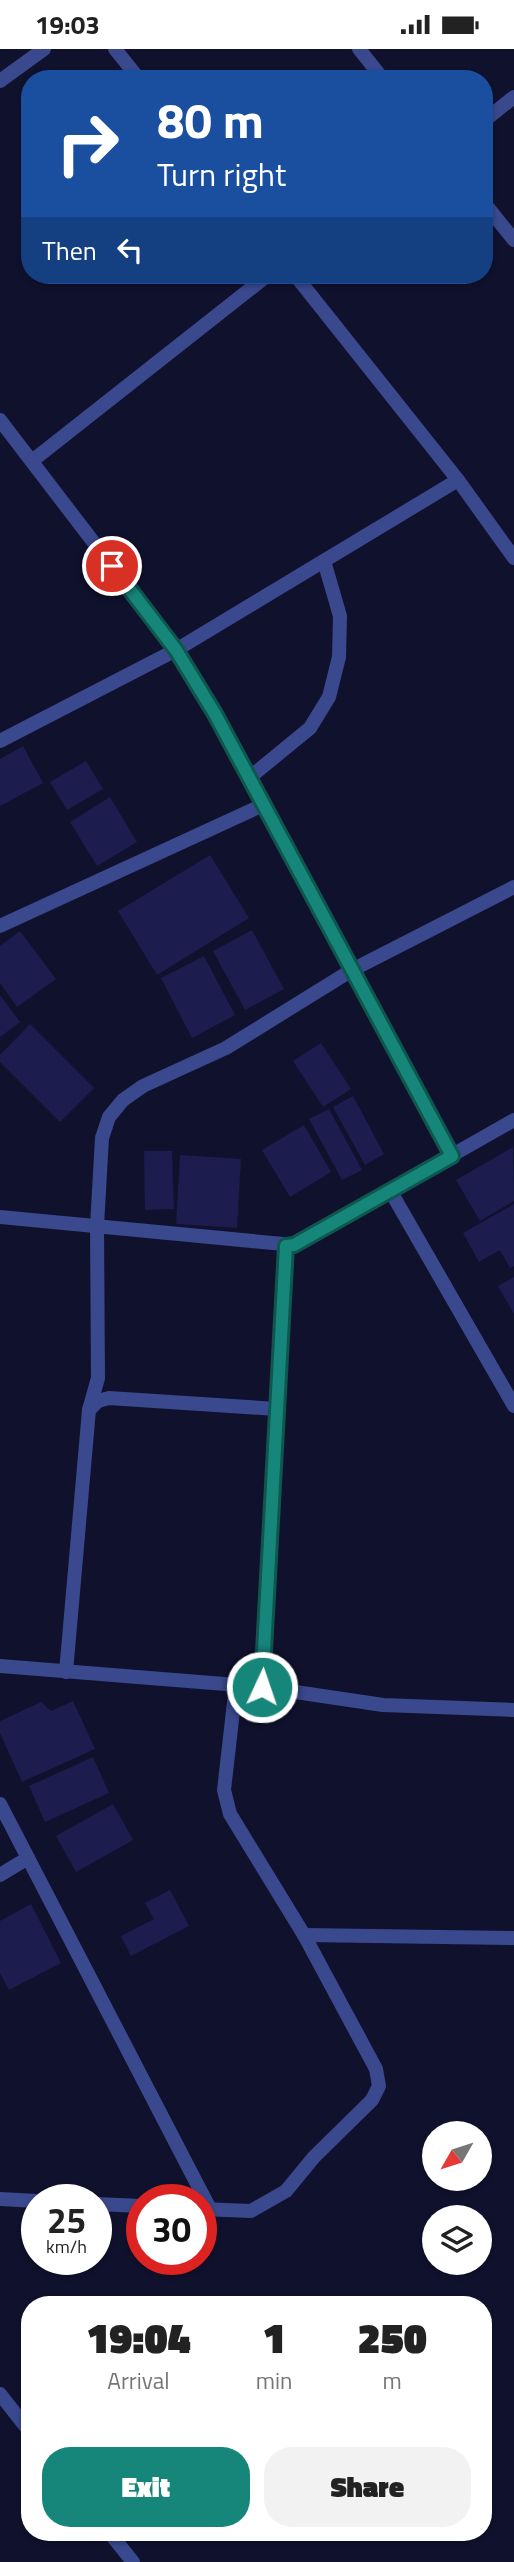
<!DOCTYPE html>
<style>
body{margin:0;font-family:"Titillium Web",sans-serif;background:#f2f2f2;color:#222;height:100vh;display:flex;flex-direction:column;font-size:26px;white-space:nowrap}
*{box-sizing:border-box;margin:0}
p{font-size:23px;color:#767676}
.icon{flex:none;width:38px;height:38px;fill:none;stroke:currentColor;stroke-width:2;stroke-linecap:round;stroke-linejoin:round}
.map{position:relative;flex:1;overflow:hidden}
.sheet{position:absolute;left:21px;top:2247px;width:471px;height:245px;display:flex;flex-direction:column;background:#fff;border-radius:28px;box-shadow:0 2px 5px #0004}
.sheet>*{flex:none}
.top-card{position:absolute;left:21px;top:21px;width:472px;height:214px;border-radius:28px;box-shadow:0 2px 5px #0004;background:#1a4fa0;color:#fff;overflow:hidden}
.needle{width:46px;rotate:231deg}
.tools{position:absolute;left:422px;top:2072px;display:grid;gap:14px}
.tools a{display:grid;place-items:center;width:70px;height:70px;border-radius:50%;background:#fff;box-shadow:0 2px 5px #0004;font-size:35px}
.speed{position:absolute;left:21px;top:2135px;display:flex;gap:14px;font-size:35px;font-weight:700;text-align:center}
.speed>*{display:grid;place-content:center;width:91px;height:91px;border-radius:50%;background:#fff;box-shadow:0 2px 5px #0004;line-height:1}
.speed small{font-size:18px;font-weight:400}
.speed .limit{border:10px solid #d22;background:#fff;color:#111}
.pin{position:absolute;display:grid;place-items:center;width:60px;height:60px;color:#fff;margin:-30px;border:4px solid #fff;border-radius:50%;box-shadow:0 2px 7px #0007}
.me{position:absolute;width:77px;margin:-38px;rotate:3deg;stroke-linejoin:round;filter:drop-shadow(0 0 5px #0008)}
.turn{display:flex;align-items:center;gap:24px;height:147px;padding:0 21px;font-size:32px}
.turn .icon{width:91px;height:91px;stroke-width:2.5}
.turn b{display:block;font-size:49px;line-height:60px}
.then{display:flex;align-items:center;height:66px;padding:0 21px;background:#0003;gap:14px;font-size:26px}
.eta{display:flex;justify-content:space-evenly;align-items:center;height:119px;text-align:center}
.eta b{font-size:42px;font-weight:800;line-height:49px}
.button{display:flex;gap:14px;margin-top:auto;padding:14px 21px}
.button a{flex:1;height:80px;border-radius:28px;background:#16857a;color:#fff;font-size:28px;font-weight:800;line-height:80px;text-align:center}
.button a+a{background:#f2f2f2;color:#222}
.status{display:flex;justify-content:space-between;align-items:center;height:49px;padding:0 35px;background:#fff;direction:ltr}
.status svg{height:19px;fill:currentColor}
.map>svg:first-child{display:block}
.building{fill:#1c1c4e}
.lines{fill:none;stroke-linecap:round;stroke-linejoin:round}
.minor{stroke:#3a488d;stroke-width:14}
.route-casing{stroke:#0e564f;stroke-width:18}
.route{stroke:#16857a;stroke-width:12}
</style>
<div class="status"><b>19:03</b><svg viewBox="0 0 49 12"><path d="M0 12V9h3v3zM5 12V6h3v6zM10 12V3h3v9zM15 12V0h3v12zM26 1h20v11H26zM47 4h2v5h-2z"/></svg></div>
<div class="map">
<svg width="514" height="2513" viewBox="0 0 514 2513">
<rect width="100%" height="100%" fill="#10112d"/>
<!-- building -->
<g class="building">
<path d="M23,697L43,734L0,757V710Z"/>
<path d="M86,712L103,740L67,761L50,733Z"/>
<path d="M110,748L137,793L97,817L70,773Z"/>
<path d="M210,806L249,869L157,926L118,862Z"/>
<path d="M252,881L284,940L245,961L213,902Z"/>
<path d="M20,882L56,930L17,958L0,934V897Z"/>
<path d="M204,907L235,966L192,989L161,929Z"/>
<path d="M0,946L20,973L0,988Z"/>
<path d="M30,975L94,1039L60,1073L0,1013V1006Z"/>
<path d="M321,994L351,1040L323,1058L293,1012Z"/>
<path d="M353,1047L384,1105L365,1116L333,1058Z"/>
<path d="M329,1060L362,1121L342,1131L309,1070Z"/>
<path d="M304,1076L331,1123L290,1148L262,1101Z"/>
<path d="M513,1098L514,1152L480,1172L456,1131Z"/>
<path d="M144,1102H172L174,1160L145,1161Z"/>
<path d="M180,1106L241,1110L237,1179L176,1175Z"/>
<path d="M514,1155V1217L510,1219L500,1201L479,1213L463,1184Z"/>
<path d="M514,1228V1265L498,1237Z"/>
<path d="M73,1652L95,1700L22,1733L0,1684V1672L41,1653L51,1662Z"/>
<path d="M93,1708L109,1744L45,1773L29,1737Z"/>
<path d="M113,1755L133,1791L76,1823L56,1787Z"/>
<path d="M170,1841L189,1877L131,1907L121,1887L154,1870L145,1854Z"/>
<path d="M31,1855L61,1914L9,1941L0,1924V1872Z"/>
</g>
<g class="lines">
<!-- minor -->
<g class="minor">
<path d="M115,0L139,30"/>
<path d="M359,0L383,30"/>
<path d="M0,32L44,0"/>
<path d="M485,71L514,48"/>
<path d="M485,155L514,191"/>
<path d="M295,226L458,431L514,509"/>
<path d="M0,371L176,601L215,665L452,1107"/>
<path d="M32,412L268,226"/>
<path d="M0,692L176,601L458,431"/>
<path d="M249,729L310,679L329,648L339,608L340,567L324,512"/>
<path d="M0,877L263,756"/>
<path d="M391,1143L514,1357"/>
<path d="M0,1168L294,1196L514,1071"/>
<path d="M89,1361L98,1329L97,1177L102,1089L109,1068L123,1051L143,1037L226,999L352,921L514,838"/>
<path d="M0,1617L262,1638L383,1656L514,1661"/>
<path d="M66,1623L89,1361L98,1352L109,1349L277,1360"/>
<path d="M262,1638L286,1197"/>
<path d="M0,1755L210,2160"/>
<path d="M0,1826L28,1809"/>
<path d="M304,1886L514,1889"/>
<path d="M0,2150L37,2152"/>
<path d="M96,2155L142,2157"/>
<path d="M201,2160L251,2162L286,2142L314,2108L372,2051L379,2037L376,2020L304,1886L230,1765L224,1741L236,1636"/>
<path d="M0,2345L30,2383"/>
<path d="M109,2483L133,2513"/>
</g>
</g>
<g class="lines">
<defs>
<path id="route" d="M112,517L176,601L215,665L452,1107L294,1196L286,1197L262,1638"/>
</defs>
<!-- route casing -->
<use href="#route" class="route-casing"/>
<!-- route -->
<use href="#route" class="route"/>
</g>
</svg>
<div class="tools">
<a><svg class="needle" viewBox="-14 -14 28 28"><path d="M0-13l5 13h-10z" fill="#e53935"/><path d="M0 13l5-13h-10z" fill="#767676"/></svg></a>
<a><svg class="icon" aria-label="layers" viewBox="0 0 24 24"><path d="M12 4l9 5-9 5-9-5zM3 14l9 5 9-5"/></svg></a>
</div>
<div class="speed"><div>25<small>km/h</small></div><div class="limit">30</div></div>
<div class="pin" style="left:112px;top:517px;background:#d93025"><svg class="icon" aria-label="arrive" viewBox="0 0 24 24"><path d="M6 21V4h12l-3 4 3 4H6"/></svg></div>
<svg class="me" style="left:262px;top:1638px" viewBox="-20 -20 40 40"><circle r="17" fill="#16857a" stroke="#fff" stroke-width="3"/><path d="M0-11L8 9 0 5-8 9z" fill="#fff"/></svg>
<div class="top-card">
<div class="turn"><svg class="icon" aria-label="right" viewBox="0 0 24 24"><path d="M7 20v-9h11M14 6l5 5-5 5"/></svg><div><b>80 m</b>Turn right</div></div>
<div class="then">Then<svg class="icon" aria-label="left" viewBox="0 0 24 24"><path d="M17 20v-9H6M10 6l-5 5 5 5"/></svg></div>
</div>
<section class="sheet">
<div class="eta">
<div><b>19:04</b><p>Arrival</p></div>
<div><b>1</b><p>min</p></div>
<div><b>250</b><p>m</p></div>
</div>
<div class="button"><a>Exit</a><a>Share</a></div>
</section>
</div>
